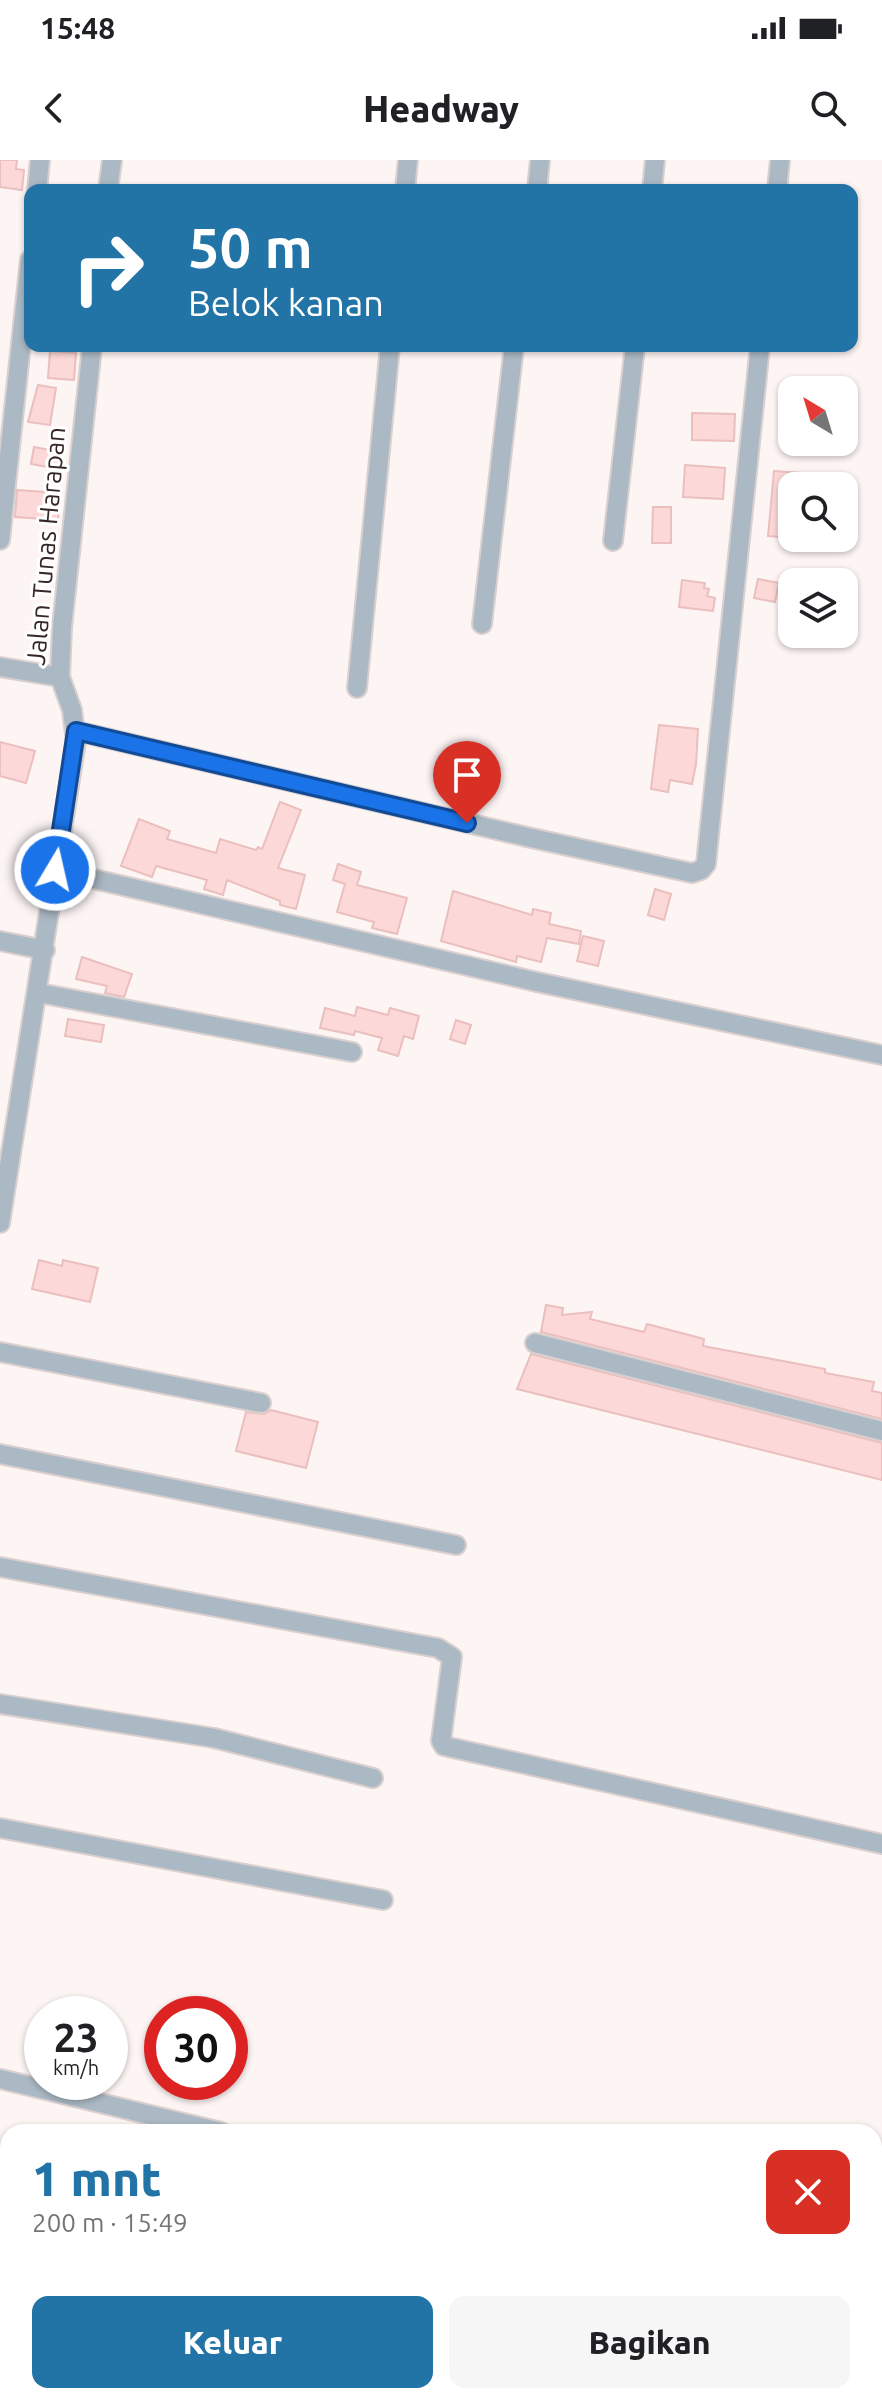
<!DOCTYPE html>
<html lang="id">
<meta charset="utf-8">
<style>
body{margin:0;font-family:Ubuntu,sans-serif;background:#f6f6f6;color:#202124;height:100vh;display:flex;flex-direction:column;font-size:30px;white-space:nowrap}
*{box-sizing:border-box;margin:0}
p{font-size:26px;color:#757577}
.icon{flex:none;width:44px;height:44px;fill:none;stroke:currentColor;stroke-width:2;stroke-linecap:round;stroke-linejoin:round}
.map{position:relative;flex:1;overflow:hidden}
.sheet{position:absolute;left:0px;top:1964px;width:882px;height:280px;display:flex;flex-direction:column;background:#fff;border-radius:24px 24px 0 0;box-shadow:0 2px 6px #0004}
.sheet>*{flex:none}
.hud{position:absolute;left:24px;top:24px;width:834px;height:168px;border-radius:16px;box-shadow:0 2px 6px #0004;background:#2374a6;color:#fff;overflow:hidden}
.needle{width:52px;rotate:322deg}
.tools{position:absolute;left:778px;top:216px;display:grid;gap:16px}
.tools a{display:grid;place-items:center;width:80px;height:80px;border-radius:16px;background:#fff;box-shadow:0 2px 6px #0004;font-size:40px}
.speed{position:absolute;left:24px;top:1836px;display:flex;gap:16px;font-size:40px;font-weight:700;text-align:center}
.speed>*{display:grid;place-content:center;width:104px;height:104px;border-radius:50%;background:#fff;box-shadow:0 2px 6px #0004;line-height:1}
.speed small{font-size:20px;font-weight:400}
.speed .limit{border:12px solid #d22;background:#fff;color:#111}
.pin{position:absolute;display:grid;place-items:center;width:68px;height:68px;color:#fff;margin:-82px -34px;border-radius:50% 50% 50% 0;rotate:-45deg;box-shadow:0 0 8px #0007}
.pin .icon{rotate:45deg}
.me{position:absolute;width:88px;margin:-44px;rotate:9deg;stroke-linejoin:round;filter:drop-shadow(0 0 6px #0008)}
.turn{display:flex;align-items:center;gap:28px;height:168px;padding:0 32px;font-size:36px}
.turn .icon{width:104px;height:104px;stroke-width:2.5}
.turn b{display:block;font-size:56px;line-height:68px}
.round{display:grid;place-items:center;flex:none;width:84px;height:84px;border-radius:16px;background:#f6f6f6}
.head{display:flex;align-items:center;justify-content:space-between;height:136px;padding:0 32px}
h1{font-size:48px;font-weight:800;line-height:60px;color:#2374a6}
.button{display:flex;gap:16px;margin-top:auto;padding:16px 32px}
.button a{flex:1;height:92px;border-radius:16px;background:#2374a6;color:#fff;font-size:32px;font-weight:800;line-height:92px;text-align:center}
.button a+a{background:#f6f6f6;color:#202124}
.status{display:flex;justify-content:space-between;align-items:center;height:56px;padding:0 40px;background:#fff;direction:ltr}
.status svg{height:22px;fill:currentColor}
header{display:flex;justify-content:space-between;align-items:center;height:104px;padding:0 32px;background:#fff;font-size:36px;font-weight:800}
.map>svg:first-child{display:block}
.building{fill:#fcd9d8;stroke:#eabfbe;stroke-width:2}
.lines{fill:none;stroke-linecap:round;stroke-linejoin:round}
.street-casing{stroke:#d9cfcf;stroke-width:22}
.street{stroke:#abb9c4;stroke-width:18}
.route-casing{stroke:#114b97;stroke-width:20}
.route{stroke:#1a73e8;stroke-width:14}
.labels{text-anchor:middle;stroke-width:6;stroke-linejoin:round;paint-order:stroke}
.street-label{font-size:26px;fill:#362626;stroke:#fff}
</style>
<div class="status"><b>15:48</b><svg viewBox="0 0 49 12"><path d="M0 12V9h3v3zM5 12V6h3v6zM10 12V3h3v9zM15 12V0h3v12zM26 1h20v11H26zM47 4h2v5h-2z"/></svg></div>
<header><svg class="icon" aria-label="back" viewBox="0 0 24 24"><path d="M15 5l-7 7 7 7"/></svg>Headway<svg class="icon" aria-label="search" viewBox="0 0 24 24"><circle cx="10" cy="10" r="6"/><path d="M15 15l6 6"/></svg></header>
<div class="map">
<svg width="882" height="2244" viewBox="0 0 882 2244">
<rect width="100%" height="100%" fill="#fdf4f4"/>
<!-- building -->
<g class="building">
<path d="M0,0H17L16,9L24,10L22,30L0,27Z"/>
<path d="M50,191L76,193L74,220L48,218Z"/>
<path d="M38,225L56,228L50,265L28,262Z"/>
<path d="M692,253L735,254L734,281L692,280Z"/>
<path d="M34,287L61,292L58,309L31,304Z"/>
<path d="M685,305L725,308L723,339L683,337Z"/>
<path d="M774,311L828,315V326H792V378L768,376Z"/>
<path d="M17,330L60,333L58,360L15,357Z"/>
<path d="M653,347H671V383H652Z"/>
<path d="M758,419L779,423L775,442L754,438Z"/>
<path d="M682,420L705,423L704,428L709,429L707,436L715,438L713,451L679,447Z"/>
<path d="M659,565L698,569L696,604L692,624L670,620L668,632L651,629Z"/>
<path d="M0,582L35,591L26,623L0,616Z"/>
<path d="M280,642L301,650L278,708L305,715L296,749L280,745V741L227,720L223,735L204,729L207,720L156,706L152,717L121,706L139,659L170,671L167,679L216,693L220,679L256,690L258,687L262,689Z"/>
<path d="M338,704L361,712L357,725L407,738L397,774L372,768L374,762L337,752L345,724L333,720Z"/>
<path d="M655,729L671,734L664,760L648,755Z"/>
<path d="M453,731L532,755L533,749L551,753L549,764L581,771L579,784L547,778L541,802L517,796L516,802L441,781Z"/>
<path d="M583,776L604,781L598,806L577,801Z"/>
<path d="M82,797L132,814L124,837L105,833L107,826L76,819Z"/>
<path d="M357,847L388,855L390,848L419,856L413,879L404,876L398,896L378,890L382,878L355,871L354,875L320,868L325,848L355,856Z"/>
<path d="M68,859L104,865L101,882L65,876Z"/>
<path d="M456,860L471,865L465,884L450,879Z"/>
<path d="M39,1100L62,1106L63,1100L98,1108L90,1142L32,1129Z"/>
<path d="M546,1145L563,1148L562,1155L592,1152L590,1159L644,1172L647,1164L704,1179L703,1186L825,1209V1213L874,1222L872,1231L882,1233V1259L541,1172Z"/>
<path d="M531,1194L882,1283V1320L517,1229Z"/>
<path d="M271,1250L318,1262L306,1308L236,1291L246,1252L264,1254Z"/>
</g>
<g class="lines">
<defs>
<g id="street">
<path d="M37,30L40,0"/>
<path d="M108,30L112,0"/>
<path d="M405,30L408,0"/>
<path d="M537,30L540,0"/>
<path d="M652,30L655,0"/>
<path d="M777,30L780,0"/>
<path d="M0,380L30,100"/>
<path d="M613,381L635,186"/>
<path d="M482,464L514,186"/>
<path d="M0,507L60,517"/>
<path d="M357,528L390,186"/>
<path d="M76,571L527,677L692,713L701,710L706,704L760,186"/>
<path d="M55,710L537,822L882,895"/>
<path d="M0,781L45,790"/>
<path d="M39,833L352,892"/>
<path d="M0,1063L76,581L72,550L60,517L62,467L92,186"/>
<path d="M535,1183L882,1271"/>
<path d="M0,1192L261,1243"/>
<path d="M0,1294L456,1385"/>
<path d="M0,1407L438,1488L452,1497L441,1581L444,1586L882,1684"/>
<path d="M0,1544L214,1578L373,1618"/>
<path d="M0,1668L383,1740"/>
<path d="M0,1919L221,1972"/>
<path d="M0,2017L8,2018"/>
<path d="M874,2034L882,2035"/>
<path d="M0,2136L8,2137"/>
<path d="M870,2244L882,2226"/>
</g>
</defs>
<!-- street casing -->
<use href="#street" class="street-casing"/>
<!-- street -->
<use href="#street" class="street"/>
</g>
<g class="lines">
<defs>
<path id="route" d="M55,710L76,571L467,663"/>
</defs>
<!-- route casing -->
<use href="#route" class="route-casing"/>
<!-- route -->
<use href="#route" class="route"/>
</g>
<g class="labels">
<!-- street labels -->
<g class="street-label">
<text transform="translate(46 386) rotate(-85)" y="9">Jalan Tunas Harapan</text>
</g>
</g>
</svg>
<div class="tools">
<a><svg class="needle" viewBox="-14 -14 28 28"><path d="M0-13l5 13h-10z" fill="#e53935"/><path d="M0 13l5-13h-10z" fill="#757577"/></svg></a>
<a><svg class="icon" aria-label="search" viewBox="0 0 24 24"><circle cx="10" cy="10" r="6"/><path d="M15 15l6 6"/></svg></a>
<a><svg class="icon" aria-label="layers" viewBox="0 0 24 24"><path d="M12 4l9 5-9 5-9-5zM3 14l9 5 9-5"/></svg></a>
</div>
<div class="speed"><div>23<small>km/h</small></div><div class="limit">30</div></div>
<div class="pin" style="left:467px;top:663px;background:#d93025"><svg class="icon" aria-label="arrive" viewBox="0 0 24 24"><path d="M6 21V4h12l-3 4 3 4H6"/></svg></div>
<svg class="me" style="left:55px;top:710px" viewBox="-20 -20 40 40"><circle r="17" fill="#1a73e8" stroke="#fff" stroke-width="3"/><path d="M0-11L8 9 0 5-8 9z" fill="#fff"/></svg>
<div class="hud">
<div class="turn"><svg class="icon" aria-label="right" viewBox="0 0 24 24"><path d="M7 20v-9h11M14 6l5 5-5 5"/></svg><div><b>50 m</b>Belok kanan</div></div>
</div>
<section class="sheet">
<div class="head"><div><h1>1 mnt</h1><p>200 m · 15:49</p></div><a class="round" style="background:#d93025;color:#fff"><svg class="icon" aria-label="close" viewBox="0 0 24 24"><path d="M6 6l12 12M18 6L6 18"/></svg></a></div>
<div class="button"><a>Keluar</a><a>Bagikan</a></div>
</section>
</div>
